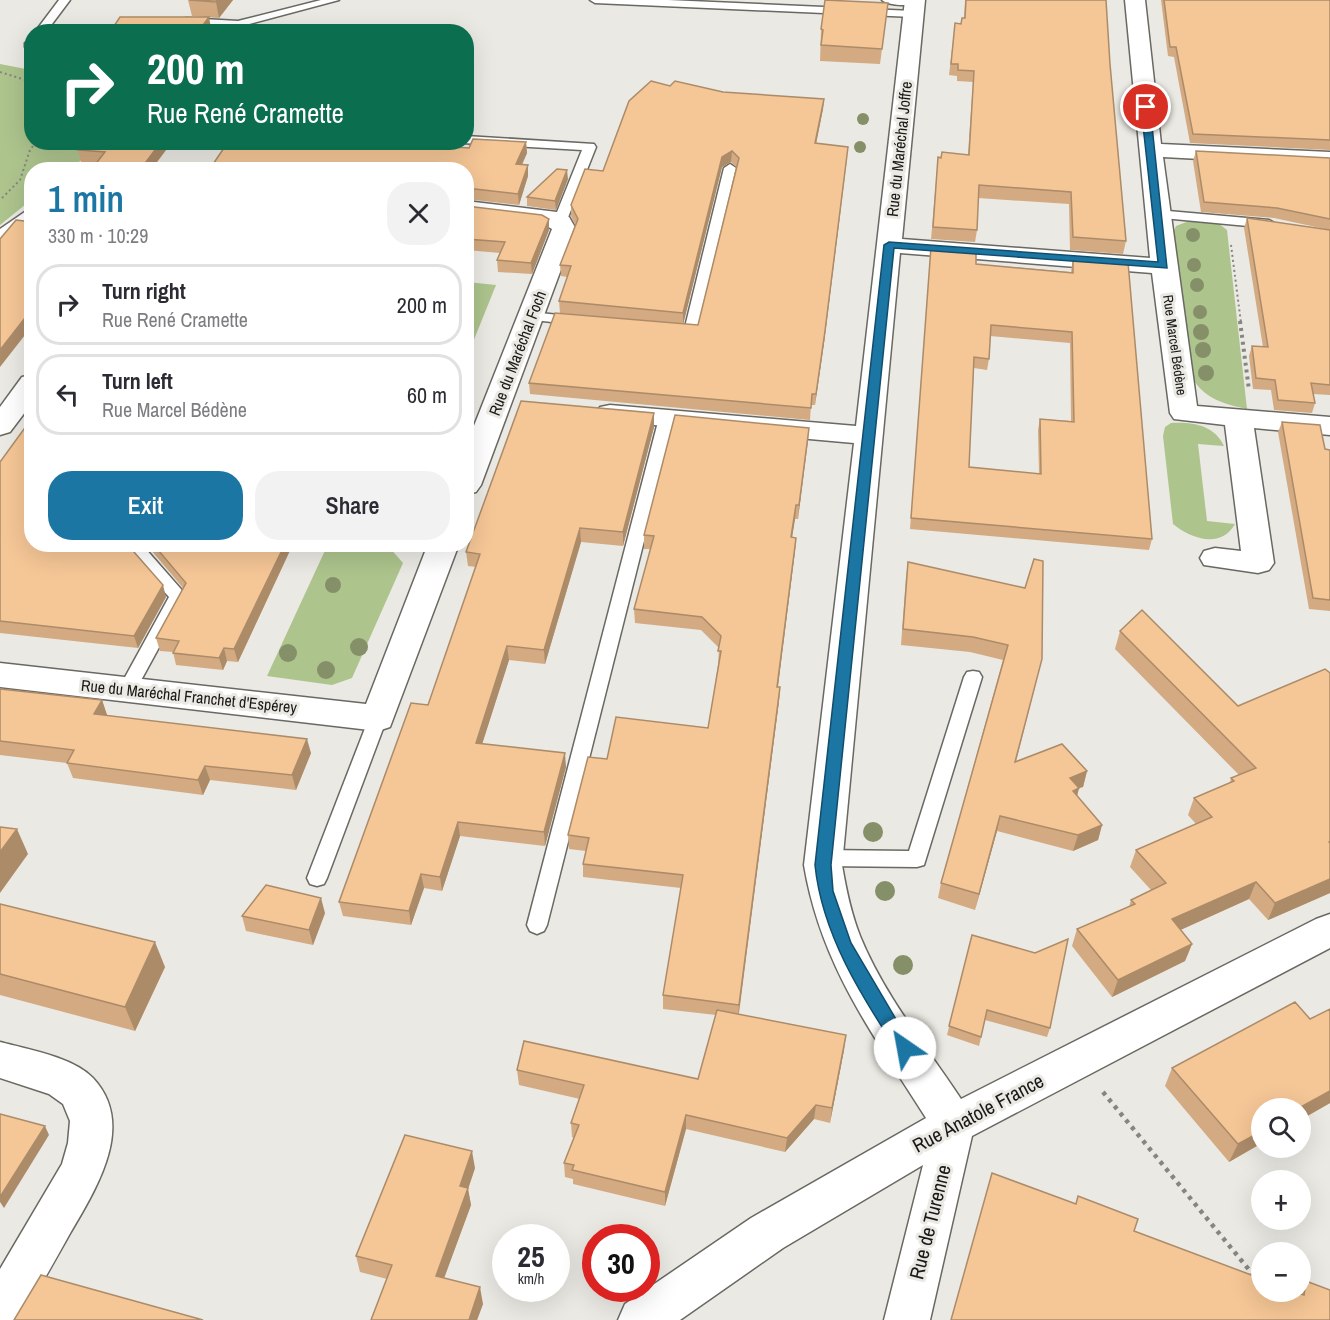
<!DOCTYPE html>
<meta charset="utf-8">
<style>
body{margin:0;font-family:"Archivo Narrow",sans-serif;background:#f2f2f3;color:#2b2b33;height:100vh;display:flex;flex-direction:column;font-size:22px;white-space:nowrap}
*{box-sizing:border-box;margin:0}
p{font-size:20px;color:#7c7c81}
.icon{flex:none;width:33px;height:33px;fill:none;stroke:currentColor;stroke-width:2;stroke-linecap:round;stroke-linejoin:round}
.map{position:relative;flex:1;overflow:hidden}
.sheet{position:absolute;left:24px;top:162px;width:450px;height:390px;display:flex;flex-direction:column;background:#fff;border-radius:24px;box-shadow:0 6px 24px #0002}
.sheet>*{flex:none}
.guide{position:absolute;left:24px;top:24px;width:450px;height:126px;border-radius:24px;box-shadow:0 6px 24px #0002;background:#0b6e4f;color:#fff;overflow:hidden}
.fabs{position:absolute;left:1251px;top:1098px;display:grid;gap:12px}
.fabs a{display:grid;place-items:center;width:60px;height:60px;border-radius:50%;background:#fff;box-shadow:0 6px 24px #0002;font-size:30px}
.speed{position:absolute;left:492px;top:1224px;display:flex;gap:12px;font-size:30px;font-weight:700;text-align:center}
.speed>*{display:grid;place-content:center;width:78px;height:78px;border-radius:50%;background:#fff;box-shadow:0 6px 24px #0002;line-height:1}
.speed small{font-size:15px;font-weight:400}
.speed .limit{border:9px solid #d22;background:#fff;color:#111}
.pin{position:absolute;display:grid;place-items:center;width:51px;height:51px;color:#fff;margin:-26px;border:3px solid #fff;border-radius:50%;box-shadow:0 2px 6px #0007}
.me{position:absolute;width:66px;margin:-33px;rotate:327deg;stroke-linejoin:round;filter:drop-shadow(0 0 4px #0008)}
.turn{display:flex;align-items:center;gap:21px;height:126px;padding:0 24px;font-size:27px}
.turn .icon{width:78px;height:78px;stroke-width:2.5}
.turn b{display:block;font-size:42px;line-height:51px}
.round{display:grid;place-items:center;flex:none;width:63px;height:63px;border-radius:24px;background:#f2f2f3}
.overview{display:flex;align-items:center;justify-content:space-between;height:102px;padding:0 24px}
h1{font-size:36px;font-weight:600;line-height:45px;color:#1b76a4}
.cta{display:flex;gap:12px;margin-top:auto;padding:12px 24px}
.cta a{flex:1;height:69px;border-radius:24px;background:#1b76a4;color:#fff;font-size:24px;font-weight:600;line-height:69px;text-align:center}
.cta a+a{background:#f2f2f3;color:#2b2b33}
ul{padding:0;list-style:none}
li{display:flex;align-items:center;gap:18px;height:81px;margin:0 12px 9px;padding:0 12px;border:3px solid #e1e1e2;border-radius:24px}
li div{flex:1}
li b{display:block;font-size:22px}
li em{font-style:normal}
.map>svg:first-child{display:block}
.green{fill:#adc48d}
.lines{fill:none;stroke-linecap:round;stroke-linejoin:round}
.service-casing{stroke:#696862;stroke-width:3}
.minor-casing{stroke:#696862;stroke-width:3}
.path-far2{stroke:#878581;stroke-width:2;stroke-dasharray:2 3;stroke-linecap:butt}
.path-far1{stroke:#878581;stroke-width:4;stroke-dasharray:3 4;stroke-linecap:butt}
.path{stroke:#878581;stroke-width:4.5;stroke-dasharray:4 5;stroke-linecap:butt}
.service{fill:#fff;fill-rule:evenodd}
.minor{fill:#fff;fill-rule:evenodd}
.tree{fill:#859069}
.wall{fill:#d3aa81;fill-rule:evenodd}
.shaded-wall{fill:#ac8b69}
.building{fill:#f5c696;stroke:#ac8b69;stroke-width:1.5;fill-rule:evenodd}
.route{fill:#1b76a4;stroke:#124d6b;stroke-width:1.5}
.labels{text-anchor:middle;stroke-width:6;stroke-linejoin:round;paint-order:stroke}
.far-street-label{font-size:14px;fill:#1a1917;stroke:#ebe9e3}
.street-label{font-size:16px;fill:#1a1917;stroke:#ebe9e3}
.near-street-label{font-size:20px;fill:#1a1917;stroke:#ebe9e3}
</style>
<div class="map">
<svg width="1330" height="1320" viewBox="0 0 1330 1320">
<rect width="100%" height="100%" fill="#ebe9e3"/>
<!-- green -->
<g class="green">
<path d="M0,64L31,70L32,142L103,143L70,169L32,170L31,200L0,225Z"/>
<path d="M1189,221L1218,223L1227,230L1247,409C1223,404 1202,398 1191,375L1174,231L1176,226Z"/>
<path d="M467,282L496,285L467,357L466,282Z"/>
<path d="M1171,423C1193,422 1214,425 1224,446L1198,444L1207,521L1235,524C1221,549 1191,539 1173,524L1163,436L1165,427Z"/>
<path d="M328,544L390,545L389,547L403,563L352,678L332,685L267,676Z"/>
</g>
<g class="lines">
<defs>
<g id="service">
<path d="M59,0H70L46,32H35Z"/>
<path d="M321,0H339L238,27L186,24L181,21L186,18L238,21Z"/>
<path d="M590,0H668L913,11L918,14L913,17L595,3Z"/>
<path d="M882,0H920V1C913,7 889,6 882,0Z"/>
<path d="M32,39V48L25,47V43Z"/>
<path d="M466,136L594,144L596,147L565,225L560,226L553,222L582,150L462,143L466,142Z"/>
<path d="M730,164L736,168L698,332L691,336L668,333L666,330L668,327H685L724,168Z"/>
<path d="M32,207V218L0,239V229Z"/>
<path d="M1157,210L1269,220L1276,224L1269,228L1152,217L1150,214Z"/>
<path d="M531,312L577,317L584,321L577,325L526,319L524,316L526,313Z"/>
<path d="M667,413L675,418L547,925L544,931L537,934L530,931L527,925L659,418Z"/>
<path d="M128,544H144V547L187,596L133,695L127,697L121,695L118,690L169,597L129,552Z"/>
<path d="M973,671L979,672L982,677L924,865L917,867L823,866L816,864L813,858L816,852L823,850L909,851L964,677L967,672Z"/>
<path d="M378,711L385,713L387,718L327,878L324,884L317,886L310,884L307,878L369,718L371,713Z"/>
</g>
<g id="minor">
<path d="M905,0H925L902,239L1150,258L1125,0H1145L1161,144L1330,152V166L1163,157L1197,406L1330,417V435L1254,428L1274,563L1269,570L1258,573L1204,565L1200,558L1204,551L1215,548L1241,551L1225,425L1174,419L1170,413L1152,273L900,253L842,865C846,889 851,913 860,936C884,995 926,1046 961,1099L1316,919L1330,914V948L972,1136L930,1320H884L923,1165L783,1248L680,1320H618L625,1304L751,1218L926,1118C873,1034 821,966 804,865L854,443L610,421L600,419L596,413L600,407L610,405L856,426Z"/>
<path d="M466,201L557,212L569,217L576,229L481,485L476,492L466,494V446L552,229L543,224L466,215Z"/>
<path d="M32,375V403L10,432L0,435V407L22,377Z"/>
<path d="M428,544H459L390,727L378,731L0,687V663L366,704Z"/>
<path d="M0,1042C27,1049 73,1057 93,1078C138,1126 94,1192 68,1237C53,1264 37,1292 21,1320H0V1269L62,1164L68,1143L70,1121L63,1104L49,1094L0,1078Z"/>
</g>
</defs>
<!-- service casing -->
<use href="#service" class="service-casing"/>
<!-- minor casing -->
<use href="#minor" class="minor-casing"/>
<!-- path-far2 -->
<g class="path-far2">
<path d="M0,72L32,82"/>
<path d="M32,96L29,101L32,107"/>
<path d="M2,198L20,180L30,150L36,142"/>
<path d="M1231,245L1241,323"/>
</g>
<!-- path-far1 -->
<path class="path-far1" d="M1240,321L1249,390"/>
<!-- path -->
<path class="path" d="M1103,1092L1255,1277L1262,1279"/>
<!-- service -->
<use href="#service" class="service"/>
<!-- minor -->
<use href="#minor" class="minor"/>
</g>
<!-- trees -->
<g class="tree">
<circle cx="863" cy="119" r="6"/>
<circle cx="860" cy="147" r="6"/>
<circle cx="1193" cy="235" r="7"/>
<circle cx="1194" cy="265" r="7"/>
<circle cx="1197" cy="285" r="7"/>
<circle cx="1200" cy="312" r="7"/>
<circle cx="1201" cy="332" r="8"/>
<circle cx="1203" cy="350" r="8"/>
<circle cx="1206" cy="373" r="8"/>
<circle cx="333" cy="585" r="8"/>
<circle cx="359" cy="647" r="9"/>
<circle cx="288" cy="653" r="9"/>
<circle cx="326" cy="670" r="9"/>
<circle cx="873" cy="832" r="10"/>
<circle cx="885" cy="891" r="10"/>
<circle cx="903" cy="965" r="10"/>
</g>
<!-- wall -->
<g class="wall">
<path d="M188,0H233L219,18L192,16Z"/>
<path d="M965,0H1106L1110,64L1126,241L1123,254L1070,250L1069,204L978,198L977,230L975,242L931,239L938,157L968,154L973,82L957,81V76L949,75L955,23L961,24L964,18Z"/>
<path d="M1161,0H1330V150L1190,143L1174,57L1168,56Z"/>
<path d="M888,3L880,64L820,61L821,29Z"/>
<path d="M670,86L723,92L824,99L823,109L816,144L847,158L824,343L815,405H811L810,420L530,394L529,383L625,319L560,313L559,301L567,277L561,276L560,265L575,225L571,216V205L603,171ZM731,162L736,167L698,325L683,324L722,167Z"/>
<path d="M88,142H172L151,170L81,162L78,150Z"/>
<path d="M526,142L527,153L522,165L528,176L519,205L466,199V170L469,148Z"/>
<path d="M1196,151L1330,158V230L1274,218L1201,212L1193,161Z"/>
<path d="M568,179L556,210L527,206V197Z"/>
<path d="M466,206L549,230L532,274L498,272L497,260L500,253L466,250Z"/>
<path d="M1247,218L1330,230V395L1313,394L1315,403L1312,413L1274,410L1271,390L1253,389L1249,356L1252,346L1263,347L1244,228Z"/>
<path d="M931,247L976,264L1071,272L1073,258L1152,539L1149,550L910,529ZM990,336L1070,343L1071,421L1040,419L1038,430L1039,474L969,467L974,368L987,370L989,359Z"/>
<path d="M654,413V427L623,546L581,542L545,664L509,660L482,744L566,767L545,846L460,836L442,891L424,888L411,925L343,916L339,902L428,705L476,567L468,566L466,552Z"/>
<path d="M1282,422L1325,449L1330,450V611L1309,609L1278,432Z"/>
<path d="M809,428L798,519H795L792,537L796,538L795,551L778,687H780L779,701L739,1014L844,1050L830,1123L814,1119L785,1152L686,1129L665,1206L573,1184V1179L565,1177L564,1163L574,1138L572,1137L571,1123L580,1099L519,1085L517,1070L698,1079L716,1015L663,1009V995L681,888L583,877V864L586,851L569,849L568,835L607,759L708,728L718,665L719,648L701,630L635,623L634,609L651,549H644V535Z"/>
<path d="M0,462L166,597L138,648L0,633Z"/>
<path d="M146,544H293L238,662L227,661L223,670L176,665L173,652L160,651L156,638L183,588Z"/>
<path d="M908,562L1042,659L1016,762L1087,771L1083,787L1079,788L1077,796L1102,825L1098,840L1073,851L997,831L975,910L938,898L941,883L1003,660L970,652L901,645L906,577Z"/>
<path d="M1120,631L1238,706L1330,673V893L1268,920L1249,899L1180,930L1192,944L1185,961L1112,997L1072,946L1077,929L1129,907L1131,900L1151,890L1130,867L1136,850L1196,824L1188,815L1194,798L1230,783L1231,778L1239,775L1115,649Z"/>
<path d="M0,689L102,700L107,715L311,753L296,790L210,780L203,795L73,778L67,763L0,755Z"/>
<path d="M0,904L165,967L135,1031L0,995Z"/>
<path d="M325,913L313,945L246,931L242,916Z"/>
<path d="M972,935L1050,1028L1047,1037L985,1020L979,1046L947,1035Z"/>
<path d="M1330,1009V1103L1229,1162L1165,1086L1172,1068L1310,1019Z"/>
<path d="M475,1168L468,1189L471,1205L444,1278L483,1304L477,1320H371L387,1279L360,1272L356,1256Z"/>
<path d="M1134,1231L1298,1293L1300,1292V1290L1306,1281L1330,1320Z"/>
</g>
<!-- shaded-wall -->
<g class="shaded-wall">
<path d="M217,0H233L219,18L216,2Z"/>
<path d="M209,17L211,28L208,32H198Z"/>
<path d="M824,99L823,109L814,154L815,143Z"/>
<path d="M161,142H172L151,170H140Z"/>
<path d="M526,142L527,153L517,175L516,164Z"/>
<path d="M732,151L731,162L722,167L683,325V313L722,157Z"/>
<path d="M847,158L824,343L815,405L816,394Z"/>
<path d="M528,165V176L519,205L518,194Z"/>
<path d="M567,170L568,179L556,210L555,201Z"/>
<path d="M549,219V230L532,274L531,263Z"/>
<path d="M32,309V326L0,367V350Z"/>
<path d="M654,413V427L623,546V532Z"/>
<path d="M809,428L808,441L798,519L799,505Z"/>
<path d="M796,505L795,519L790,550L791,537Z"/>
<path d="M580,528L581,542L545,664L544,650Z"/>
<path d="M796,538L795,551L776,701L777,687Z"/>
<path d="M285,544H293L238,662L234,649Z"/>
<path d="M163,585L166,597L138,648L134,636Z"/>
<path d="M507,646L509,660L478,757L476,743Z"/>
<path d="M224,648L227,661L223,670L219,658Z"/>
<path d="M780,687L779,701L738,1018L739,1005Z"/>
<path d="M102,700L107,715L100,729L94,714Z"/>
<path d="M307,739L311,753L296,790L292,775Z"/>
<path d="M565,753L566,767L545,846L544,832Z"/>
<path d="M205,766L210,780L203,795L198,780Z"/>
<path d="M1087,771L1083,787L1079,788L1075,804L1070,778Z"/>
<path d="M1000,816L997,831L975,910L979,894Z"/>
<path d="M458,822L460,836L442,891L440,877Z"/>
<path d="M1102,825L1098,840L1073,851L1078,835Z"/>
<path d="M17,829L28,854L0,893V852Z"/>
<path d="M421,874L424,888L411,925L409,911Z"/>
<path d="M1330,879V893L1268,920L1275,903Z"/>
<path d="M1256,882L1249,899L1165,937L1172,919Z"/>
<path d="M321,898L325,913L313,945L309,930Z"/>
<path d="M155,942L165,967L135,1031L125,1007Z"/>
<path d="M1192,944L1185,961L1112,997L1118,980Z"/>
<path d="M846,1035L844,1050L830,1123L832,1108Z"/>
<path d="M1330,1091V1103L1300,1120V1108H1299Z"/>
<path d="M816,1105L814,1119L785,1152L787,1138Z"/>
<path d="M686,1115V1129L665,1206V1192Z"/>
<path d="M45,1126L49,1135L4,1208L0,1202V1197Z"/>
<path d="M1262,1131V1143L1229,1162L1238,1144Z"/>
<path d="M472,1151L475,1168L468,1189L471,1205L439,1292L436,1276L460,1186Z"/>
<path d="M480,1287L483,1304L477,1320H469Z"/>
</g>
<!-- building -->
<g class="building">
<path d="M189,0H217L216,2Z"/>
<path d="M825,0L888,3L882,49L821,45L823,30L821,29Z"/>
<path d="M966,0H1106L1110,64L1126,241L1073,237L1071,192L979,185L977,230L933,227L938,157L941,158L942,152L969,155L974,71L958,70V64H951L955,23L961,24L962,18H965Z"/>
<path d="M1164,0H1330V140L1193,134L1176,47H1170Z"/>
<path d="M120,17H209L198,32H110Z"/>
<path d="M651,81L670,86L675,81L723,92L824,99L815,143L848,147L825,331L816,394H812L811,408L529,383L555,313L698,325L739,158L732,151L722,157L683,313L559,301L571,266L560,265L578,219L571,205L585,169L603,171L629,101Z"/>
<path d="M473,139L526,142L516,164L528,165L518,194L466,188V170H209L228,142H378L469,148Z"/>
<path d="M88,142H161L140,170H91L105,152L78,150Z"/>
<path d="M1196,151L1330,158V219L1277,208L1204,202Z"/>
<path d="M557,169L567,170L555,201L527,197Z"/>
<path d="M466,206L542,215L549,219L531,263L497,260L505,242L466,239Z"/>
<path d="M1247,218L1330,230V385L1311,383L1315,403L1278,400L1275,380L1256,378L1252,346L1268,347Z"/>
<path d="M16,220L32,222V309L0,350V239Z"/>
<path d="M931,247L976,251V264L1073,273V258L1128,262L1152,539L911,518ZM991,325L1072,332L1074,422L1040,419L1041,474L969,467L974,357L989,359Z"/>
<path d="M521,401L654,413L623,532L580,528L544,650L507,646L476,743L565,753L544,832L458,822L440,877L421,874L409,911L339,902L411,703L428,705L480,554L466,552Z"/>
<path d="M675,415L809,428L799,505H796L791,537L796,538L777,687H780L739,1005L663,995L683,875L583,864L589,838L568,835L588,757L607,759L616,717L708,728L721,651H718L721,636L702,617L634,609L654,536L644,535Z"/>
<path d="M32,418V544H127L163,585L134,636L0,621V462Z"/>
<path d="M1282,422L1320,425L1325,449L1330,450V600L1313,598Z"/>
<path d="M153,544H285L234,649L224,648L219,658L173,653L179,641L156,638L186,583Z"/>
<path d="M1034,559L1043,561L1042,659L1015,762L1062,744L1087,771L1070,778L1079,788L1073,791L1102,825L1078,835L1000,816L979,894L941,883L1008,645L973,637L903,629L908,562L1025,588Z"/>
<path d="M1142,610L1238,706L1325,669L1330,673V841L1329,842L1330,843V879L1275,903L1256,882L1172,919L1192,944L1118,980L1077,929L1135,904L1131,900L1166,883L1136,850L1212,817L1194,798L1234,781L1231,778L1256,768L1120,631Z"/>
<path d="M0,689L102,700L94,714L307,739L292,775L205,766L198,780L67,763L74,750L0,741Z"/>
<path d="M0,827L17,829L0,852Z"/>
<path d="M266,885L321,898L309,930L242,916Z"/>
<path d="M0,904L155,942L125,1007L0,974Z"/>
<path d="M972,935L1035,953L1068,939L1050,1028L987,1010L981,1037L949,1026Z"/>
<path d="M1295,1002L1310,1019L1330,1009V1091L1299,1108H1262V1131L1238,1144L1172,1068Z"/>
<path d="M717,1010L846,1035L832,1108L816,1105L787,1138L686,1115L665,1192L572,1170L574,1165L564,1163L579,1125L571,1123L584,1085L517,1070L524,1041L698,1079Z"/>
<path d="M0,1114L45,1126L0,1197Z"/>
<path d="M405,1135L472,1151L460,1186L468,1188L436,1276L480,1287L469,1320H371L392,1265L356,1256Z"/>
<path d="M992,1173L1076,1204L1078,1196L1138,1219L1134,1231L1262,1279V1292H1295L1304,1295L1306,1281L1330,1290V1320H951Z"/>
<path d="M41,1275L203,1320H14Z"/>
</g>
<!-- route -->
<path class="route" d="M1146,104L1150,107L1167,268L894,248L831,865L833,891L851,943L913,1048L911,1053L905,1055L899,1053C861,996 822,934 815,865L884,245L889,242L1158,262L1141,107Z"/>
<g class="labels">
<!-- far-street labels -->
<g class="far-street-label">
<text transform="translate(1175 345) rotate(82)" y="5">Rue Marcel Bédène</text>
</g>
<!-- street labels -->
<g class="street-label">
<text transform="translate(899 149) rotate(-84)" y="6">Rue du Maréchal Joffre</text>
<text transform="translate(517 353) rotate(-69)" y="6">Rue du Maréchal Foch</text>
<text transform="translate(189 696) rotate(6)" y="6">Rue du Maréchal Franchet d'Espérey</text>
</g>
<!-- near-street labels -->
<g class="near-street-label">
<text transform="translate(978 1113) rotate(-28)" y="7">Rue Anatole France</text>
<text transform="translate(930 1222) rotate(-76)" y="7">Rue de Turenne</text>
</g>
</g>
</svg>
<div class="fabs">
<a><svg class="icon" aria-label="search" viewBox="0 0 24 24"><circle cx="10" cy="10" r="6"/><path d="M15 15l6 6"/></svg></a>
<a>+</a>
<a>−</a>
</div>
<div class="speed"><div>25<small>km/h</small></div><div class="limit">30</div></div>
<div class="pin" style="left:1146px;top:107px;background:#d93025"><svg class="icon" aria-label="arrive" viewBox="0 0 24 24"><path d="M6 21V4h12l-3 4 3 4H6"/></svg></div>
<svg class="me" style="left:905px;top:1048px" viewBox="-20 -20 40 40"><circle r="19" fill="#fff"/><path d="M0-13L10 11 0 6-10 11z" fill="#1b76a4"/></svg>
<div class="guide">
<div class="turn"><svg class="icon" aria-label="right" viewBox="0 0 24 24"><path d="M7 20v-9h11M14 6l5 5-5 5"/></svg><div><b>200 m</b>Rue René Cramette</div></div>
</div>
<section class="sheet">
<div class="overview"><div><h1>1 min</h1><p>330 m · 10:29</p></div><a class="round"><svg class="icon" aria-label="close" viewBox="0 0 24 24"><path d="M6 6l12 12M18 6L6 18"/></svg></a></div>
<ul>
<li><svg class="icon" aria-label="right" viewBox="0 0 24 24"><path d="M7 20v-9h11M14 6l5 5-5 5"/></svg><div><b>Turn right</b><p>Rue René Cramette</p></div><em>200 m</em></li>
<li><svg class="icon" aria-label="left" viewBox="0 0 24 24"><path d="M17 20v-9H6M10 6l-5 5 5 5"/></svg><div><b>Turn left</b><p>Rue Marcel Bédène</p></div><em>60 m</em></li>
</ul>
<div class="cta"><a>Exit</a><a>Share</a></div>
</section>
</div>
